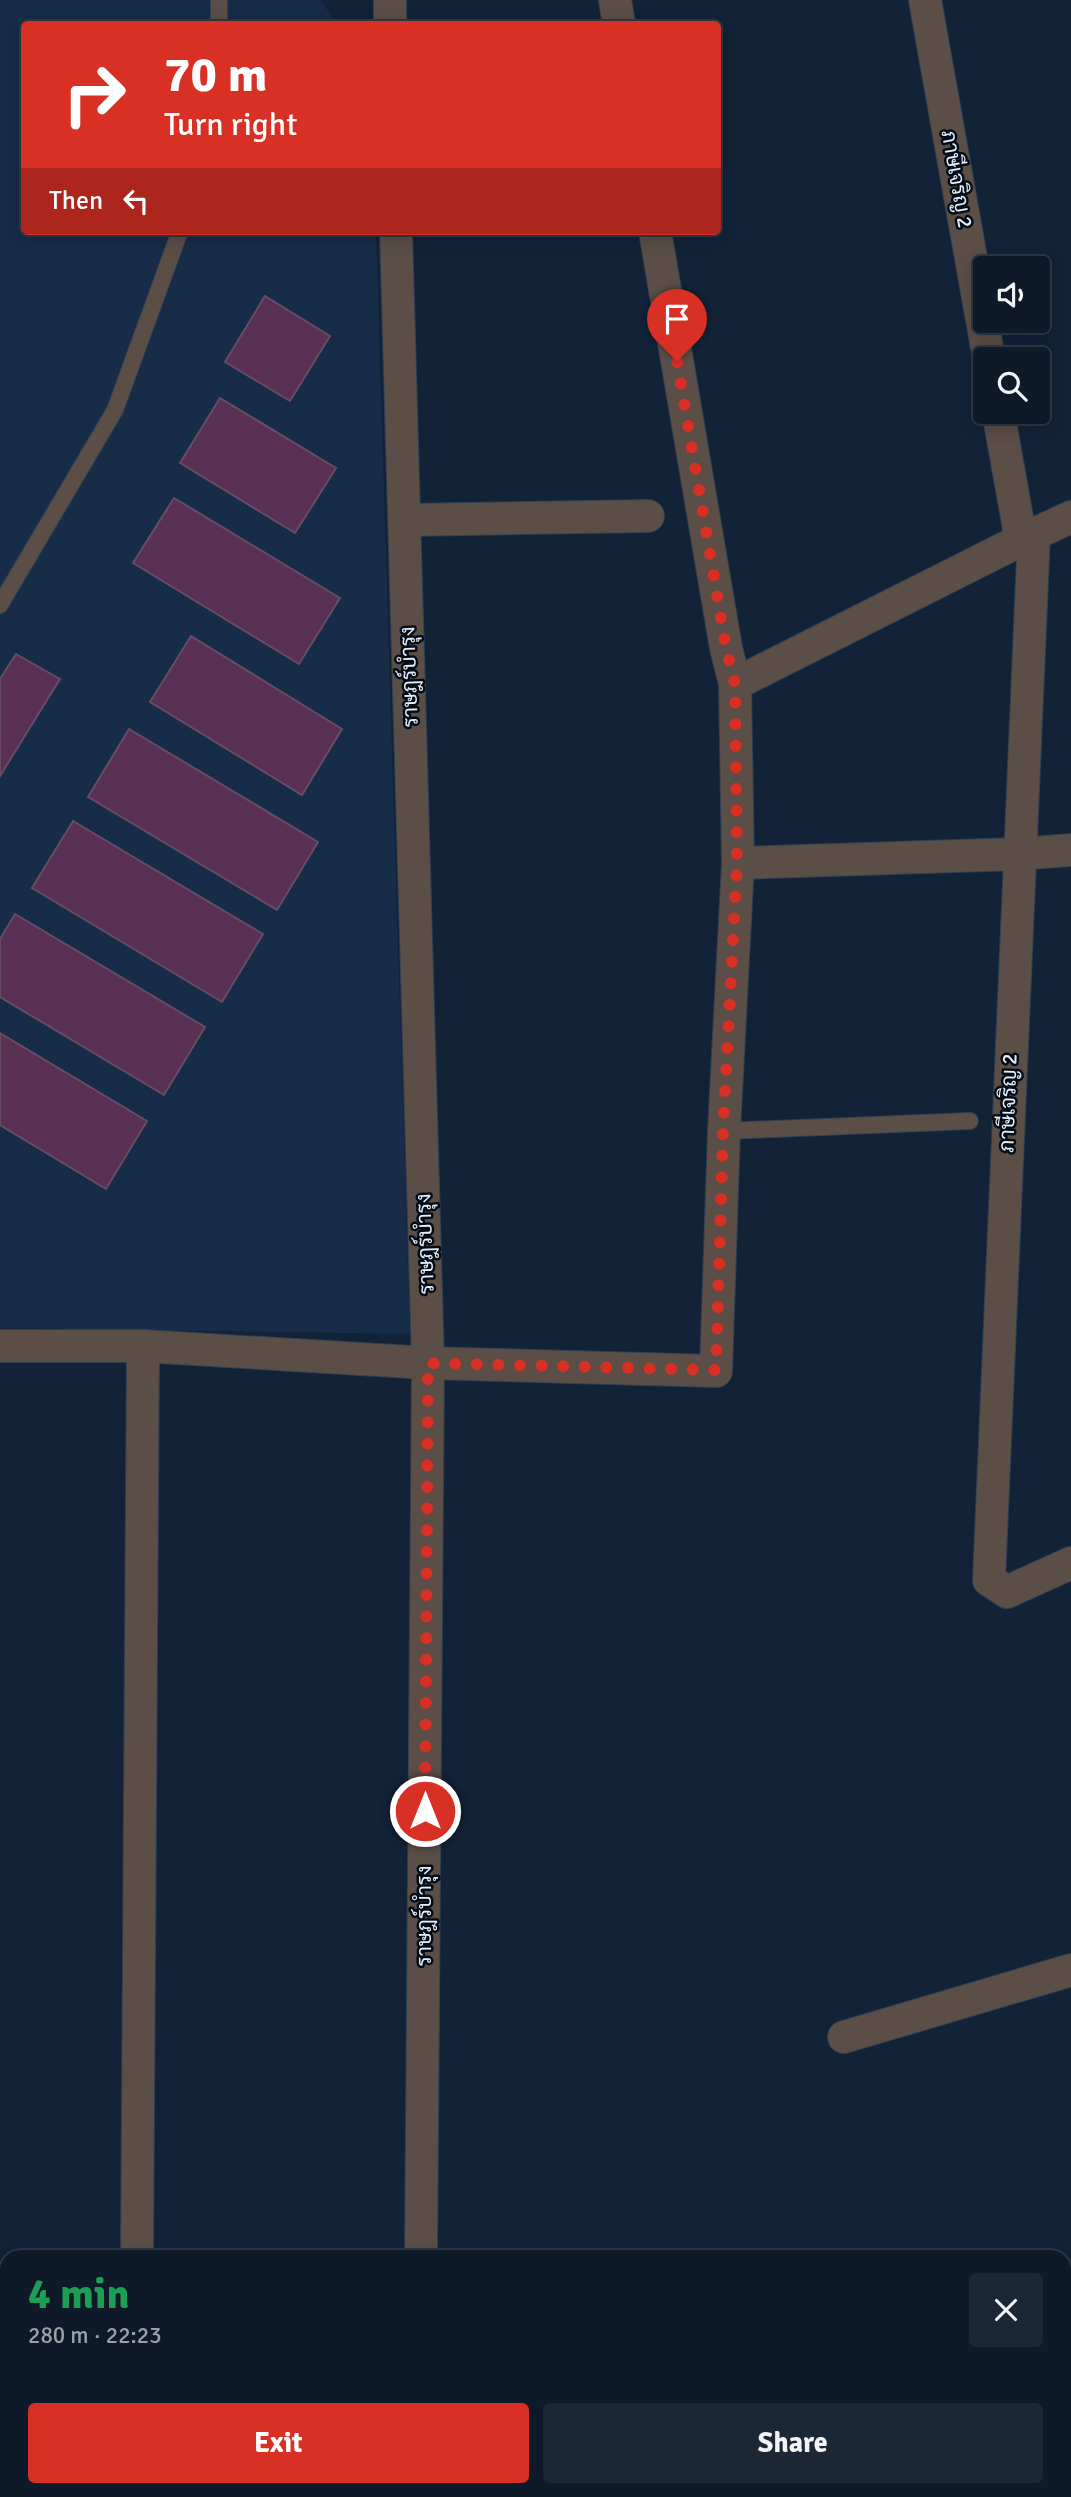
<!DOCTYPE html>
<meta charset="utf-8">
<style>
body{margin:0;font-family:Signika,Sarabun,sans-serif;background:#1c2735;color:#f1f3f6;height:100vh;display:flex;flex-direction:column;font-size:26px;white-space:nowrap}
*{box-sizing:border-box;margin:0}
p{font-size:23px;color:#9ba1a8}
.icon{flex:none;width:38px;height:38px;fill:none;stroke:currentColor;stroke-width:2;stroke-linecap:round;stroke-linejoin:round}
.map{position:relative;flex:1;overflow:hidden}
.panel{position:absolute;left:0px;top:2250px;width:1071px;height:247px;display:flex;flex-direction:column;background:#0e1a29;border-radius:21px 21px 0 0;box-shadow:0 4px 18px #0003,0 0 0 2px #2e3846}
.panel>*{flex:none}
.guide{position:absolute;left:21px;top:21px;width:700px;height:214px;border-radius:7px;box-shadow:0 4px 18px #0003,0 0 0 2px #2e3846;background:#d93025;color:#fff;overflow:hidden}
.controls{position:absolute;left:973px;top:256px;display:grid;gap:14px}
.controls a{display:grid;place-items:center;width:77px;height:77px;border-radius:7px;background:#0e1a29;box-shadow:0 4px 18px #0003,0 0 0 2px #2e3846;font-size:35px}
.pin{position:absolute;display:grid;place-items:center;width:60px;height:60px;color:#fff;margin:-72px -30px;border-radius:50% 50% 50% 0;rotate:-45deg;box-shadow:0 0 7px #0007}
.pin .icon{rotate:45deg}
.me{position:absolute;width:77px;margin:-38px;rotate:0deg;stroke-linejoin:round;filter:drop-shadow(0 0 5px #0008)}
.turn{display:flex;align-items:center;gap:24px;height:147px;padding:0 28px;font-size:32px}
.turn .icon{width:91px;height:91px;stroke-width:2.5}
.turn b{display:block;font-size:49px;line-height:60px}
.then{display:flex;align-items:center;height:66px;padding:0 28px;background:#0003;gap:14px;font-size:26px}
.round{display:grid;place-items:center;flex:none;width:74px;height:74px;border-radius:7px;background:#1c2735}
.overview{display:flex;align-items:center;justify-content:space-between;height:119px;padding:0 28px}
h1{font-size:42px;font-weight:700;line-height:52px;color:#1e9e55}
.primary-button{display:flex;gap:14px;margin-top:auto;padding:14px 28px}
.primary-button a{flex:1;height:80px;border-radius:7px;background:#d93025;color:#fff;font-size:28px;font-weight:700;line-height:80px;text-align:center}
.primary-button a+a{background:#1c2735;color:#f1f3f6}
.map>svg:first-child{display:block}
.built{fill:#172c46}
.building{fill:#593154;stroke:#664d62;stroke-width:2}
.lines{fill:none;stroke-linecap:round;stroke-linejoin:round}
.service-casing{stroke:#2f3f53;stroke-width:18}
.minor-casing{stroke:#2f3f53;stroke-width:34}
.service{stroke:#5a4e47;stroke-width:16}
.minor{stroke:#5a4e47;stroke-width:32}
.route{stroke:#d93025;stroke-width:12;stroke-dasharray:0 21.6}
.labels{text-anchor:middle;stroke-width:5;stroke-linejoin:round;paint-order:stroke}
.street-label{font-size:21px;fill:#e4effe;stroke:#050b14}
</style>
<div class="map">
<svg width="1071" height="2497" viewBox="0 0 1071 2497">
<rect width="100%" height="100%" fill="#122237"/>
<!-- built -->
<path class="built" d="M0,0H320L338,24H24V231H376L410,1334L0,1328Z"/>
<!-- building -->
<g class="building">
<path d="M265,296L330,336L290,401L225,362Z"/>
<path d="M220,398L336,468L295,533L180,463Z"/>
<path d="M174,498L340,598L299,664L133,563Z"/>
<path d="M191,636L342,729L302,795L150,702Z"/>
<path d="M16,654L60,679L0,776V679Z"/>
<path d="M129,729L318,842L277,910L88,797Z"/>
<path d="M73,821L263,934L222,1002L32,888Z"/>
<path d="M15,914L205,1027L164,1095L0,997V939Z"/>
<path d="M0,1033L147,1121L106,1189L0,1125Z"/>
</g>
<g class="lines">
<defs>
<g id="service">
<path d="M219,24V0"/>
<path d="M0,605L115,410L180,231"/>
<path d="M724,1131L970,1121"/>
</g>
<g id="minor">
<path d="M390,0V24"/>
<path d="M615,0L619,24"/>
<path d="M925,0L989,359"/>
<path d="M396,231L428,1363L421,2258"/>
<path d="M655,231L726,648L735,684"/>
<path d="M998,411L1021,540"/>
<path d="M405,520L648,516"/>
<path d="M1034,534L989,1580L1007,1592L1071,1563"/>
<path d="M738,863L1019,854L1071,850"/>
<path d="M0,1346H143L428,1363L716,1371L724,1131L738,863L735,684L1021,540L1071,517"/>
<path d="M844,2037L1071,1970"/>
<path d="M137,2258L143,1346"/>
<path d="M136,2497V2490"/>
<path d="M420,2497V2490"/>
<path d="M1067,2497L1071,2359"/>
</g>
</defs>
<!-- service casing -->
<use href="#service" class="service-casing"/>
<!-- minor casing -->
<use href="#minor" class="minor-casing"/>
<!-- service -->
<use href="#service" class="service"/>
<!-- minor -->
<use href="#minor" class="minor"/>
</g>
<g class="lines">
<!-- route -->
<path class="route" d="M425,1811L428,1363L716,1370L723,1130L737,863L735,684L726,648L677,361"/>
</g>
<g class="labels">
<!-- street labels -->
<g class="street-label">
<text transform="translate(957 179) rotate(80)" y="7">ภาษีเจริญ 2</text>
<text transform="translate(409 677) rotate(-92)" y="7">ราษฎร์บำรุง</text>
<text transform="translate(1008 1103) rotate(-88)" y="7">ภาษีเจริญ 2</text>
<text transform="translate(425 1244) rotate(-92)" y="7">ราษฎร์บำรุง</text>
<text transform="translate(424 1916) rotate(-90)" y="7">ราษฎร์บำรุง</text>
</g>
</g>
</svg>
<div class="controls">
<a><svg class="icon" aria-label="sound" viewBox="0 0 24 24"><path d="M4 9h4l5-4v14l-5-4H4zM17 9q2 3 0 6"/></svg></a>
<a><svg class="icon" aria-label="search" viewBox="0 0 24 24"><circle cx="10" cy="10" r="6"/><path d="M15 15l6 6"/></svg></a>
</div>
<div class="pin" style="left:677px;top:361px;background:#d93025"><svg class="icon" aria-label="arrive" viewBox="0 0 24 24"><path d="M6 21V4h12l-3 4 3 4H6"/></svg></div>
<svg class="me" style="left:425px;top:1811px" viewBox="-20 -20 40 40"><circle r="17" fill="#d93025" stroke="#fff" stroke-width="3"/><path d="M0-11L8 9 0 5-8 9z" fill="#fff"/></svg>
<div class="guide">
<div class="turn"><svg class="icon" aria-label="right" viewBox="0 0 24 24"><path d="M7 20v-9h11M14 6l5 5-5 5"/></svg><div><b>70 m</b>Turn right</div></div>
<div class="then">Then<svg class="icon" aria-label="left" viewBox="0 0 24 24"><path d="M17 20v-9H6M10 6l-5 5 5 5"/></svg></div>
</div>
<section class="panel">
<div class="overview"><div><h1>4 min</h1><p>280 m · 22:23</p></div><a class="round"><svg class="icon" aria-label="close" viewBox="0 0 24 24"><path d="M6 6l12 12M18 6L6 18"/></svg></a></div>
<div class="primary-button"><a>Exit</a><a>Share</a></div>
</section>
</div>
